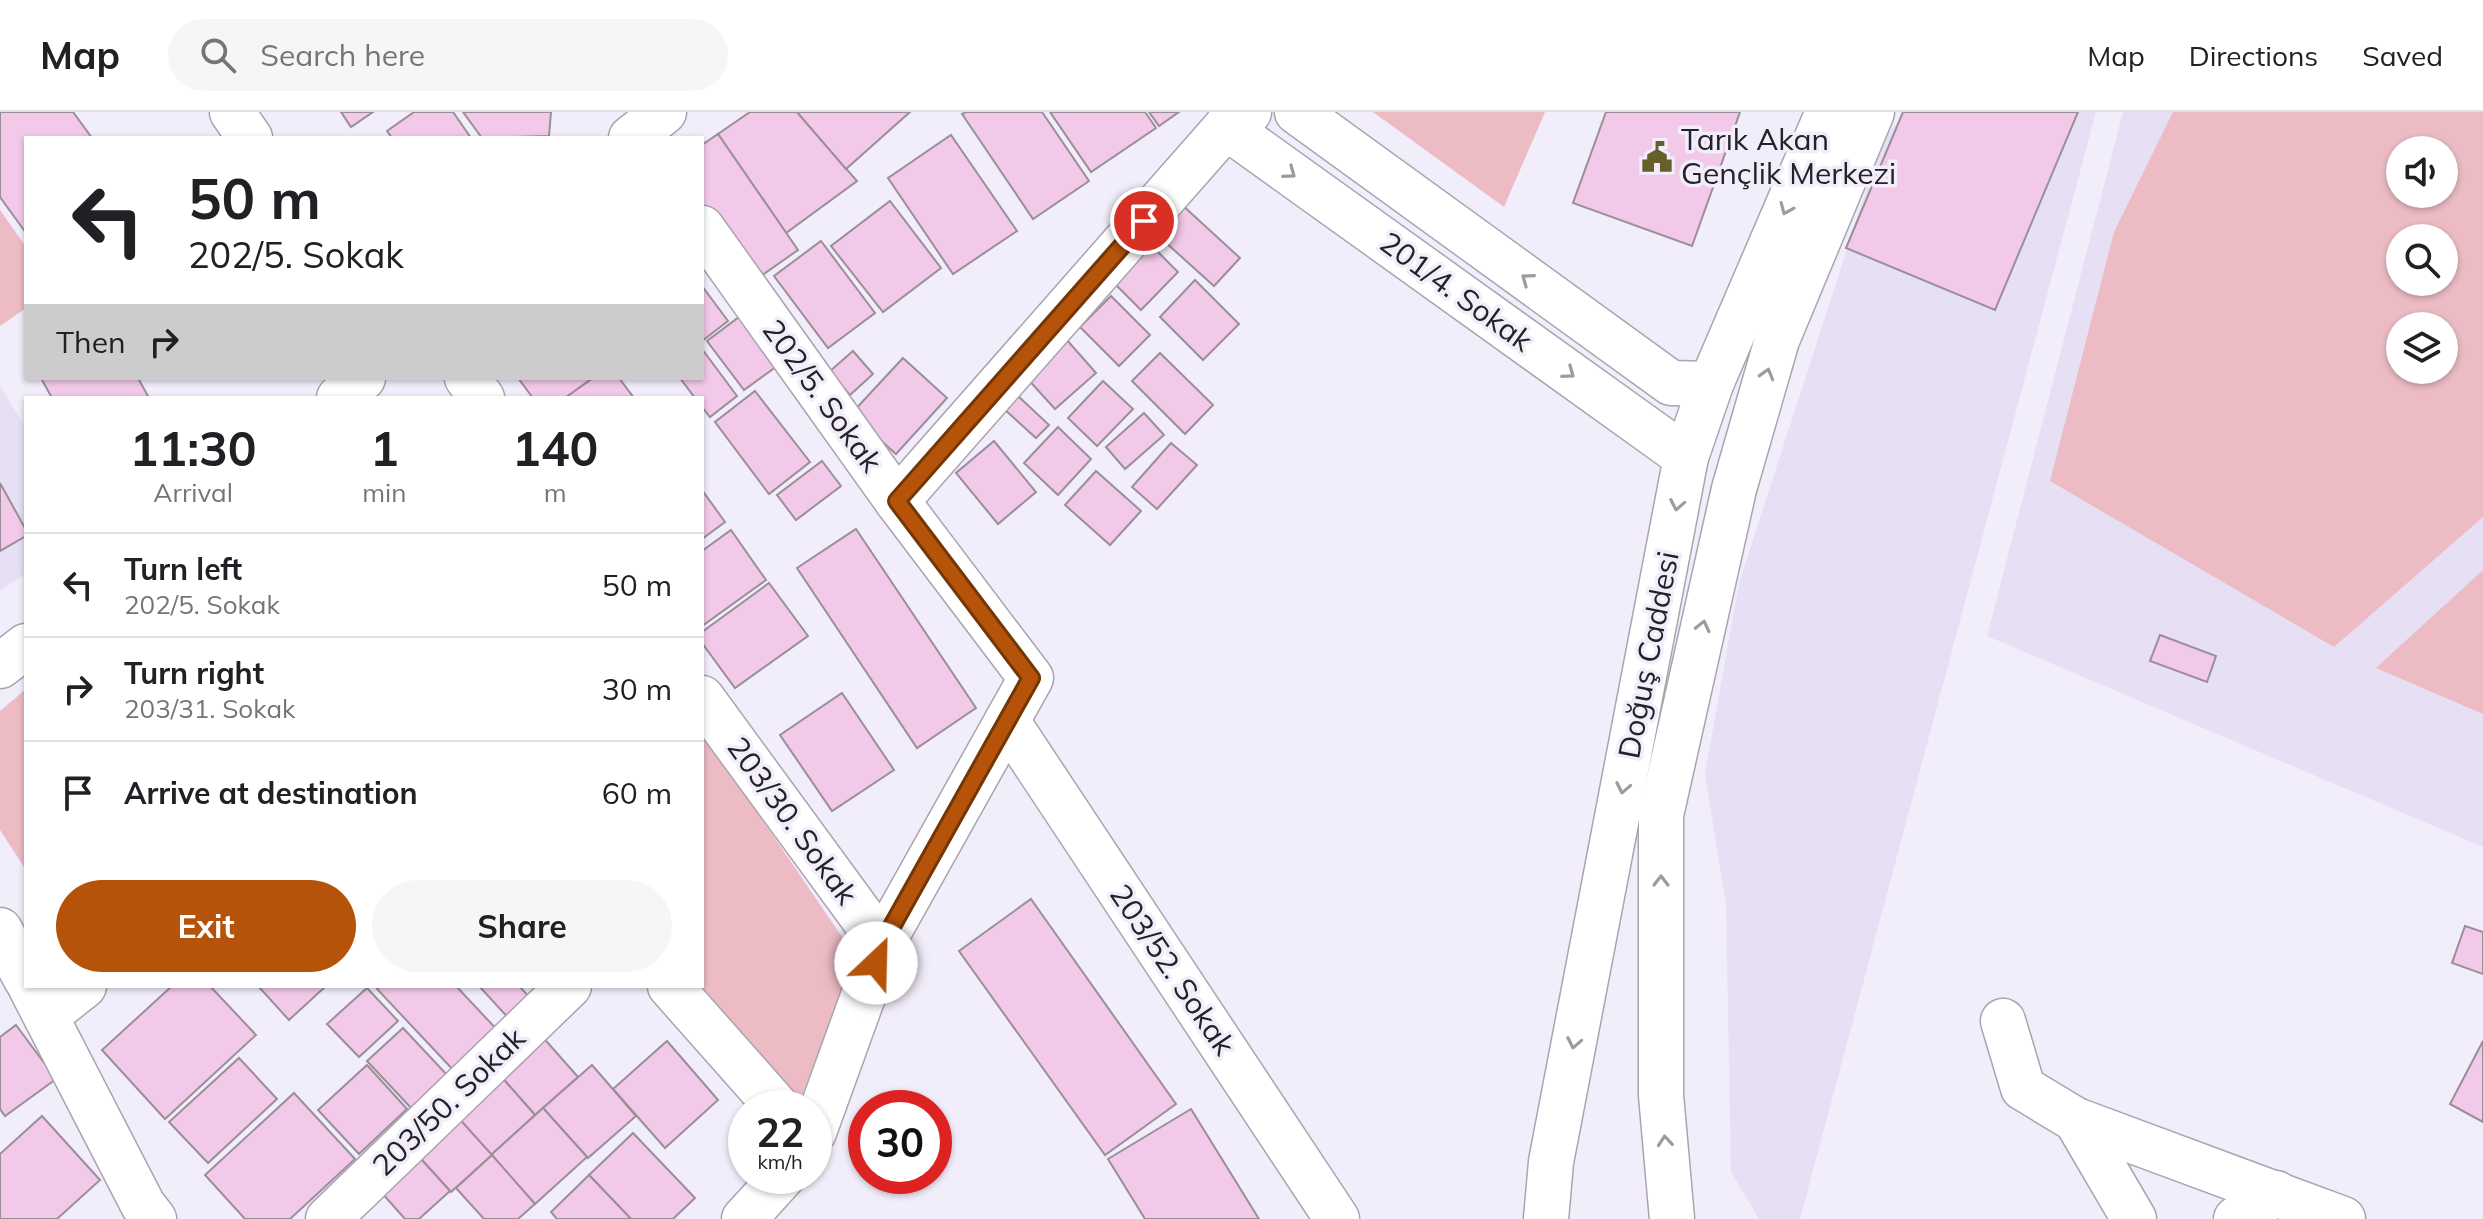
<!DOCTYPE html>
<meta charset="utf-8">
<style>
body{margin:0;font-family:Mulish,sans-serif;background:#f6f6f6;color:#202124;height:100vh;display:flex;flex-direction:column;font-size:30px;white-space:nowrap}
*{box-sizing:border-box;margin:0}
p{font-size:26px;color:#757577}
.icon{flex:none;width:44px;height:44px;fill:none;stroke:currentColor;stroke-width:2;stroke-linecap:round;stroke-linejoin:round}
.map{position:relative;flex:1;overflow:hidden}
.panel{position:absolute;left:24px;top:284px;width:680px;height:592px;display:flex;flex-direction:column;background:#fff;border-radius:0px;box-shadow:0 2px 6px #0004}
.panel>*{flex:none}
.guide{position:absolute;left:24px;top:24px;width:680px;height:244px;border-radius:0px;box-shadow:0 2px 6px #0004;background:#fff;color:#202124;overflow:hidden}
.fabs{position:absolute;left:2386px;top:24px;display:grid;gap:16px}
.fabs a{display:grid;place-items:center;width:72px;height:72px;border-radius:50%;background:#fff;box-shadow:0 2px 6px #0004;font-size:40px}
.speed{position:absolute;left:728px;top:978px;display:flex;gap:16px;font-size:40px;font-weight:700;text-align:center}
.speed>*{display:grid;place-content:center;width:104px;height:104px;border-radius:50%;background:#fff;box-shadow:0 2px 6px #0004;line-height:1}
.speed small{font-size:20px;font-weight:400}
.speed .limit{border:12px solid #d22;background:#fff;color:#111}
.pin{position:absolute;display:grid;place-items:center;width:68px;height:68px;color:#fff;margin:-34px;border:4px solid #fff;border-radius:50%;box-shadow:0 2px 8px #0007}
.me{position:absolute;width:88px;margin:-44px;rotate:24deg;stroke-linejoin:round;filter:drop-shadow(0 0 6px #0008)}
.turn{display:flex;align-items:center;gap:28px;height:168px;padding:0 32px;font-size:36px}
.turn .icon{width:104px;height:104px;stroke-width:2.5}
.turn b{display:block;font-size:56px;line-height:68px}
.then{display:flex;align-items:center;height:76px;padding:0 32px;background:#0003;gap:16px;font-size:30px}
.eta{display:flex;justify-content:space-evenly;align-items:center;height:136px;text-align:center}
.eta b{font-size:48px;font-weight:700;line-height:56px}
.primary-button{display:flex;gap:16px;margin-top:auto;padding:16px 32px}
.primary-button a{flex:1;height:92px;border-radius:48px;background:#b45309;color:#fff;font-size:32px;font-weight:700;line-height:92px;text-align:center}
.primary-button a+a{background:#f6f6f6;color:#202124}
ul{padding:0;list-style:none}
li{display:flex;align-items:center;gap:24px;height:104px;padding:0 32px;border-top:2px solid #e0e0e0}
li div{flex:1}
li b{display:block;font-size:30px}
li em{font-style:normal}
header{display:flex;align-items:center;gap:48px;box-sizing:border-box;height:112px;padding:0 40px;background:#fff;border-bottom:2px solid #e0e0e0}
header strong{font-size:38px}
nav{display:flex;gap:44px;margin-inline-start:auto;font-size:28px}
.search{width:560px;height:72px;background:#f6f6f6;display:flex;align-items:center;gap:20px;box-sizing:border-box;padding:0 28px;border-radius:44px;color:#757577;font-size:30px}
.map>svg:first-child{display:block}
.built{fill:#e7dff3;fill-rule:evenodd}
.green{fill:#ecbbc4;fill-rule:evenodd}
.building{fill:#f3c9e9;stroke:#9a8f97;stroke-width:2}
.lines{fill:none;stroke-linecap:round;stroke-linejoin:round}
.minor-casing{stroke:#a9a4b0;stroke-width:47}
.major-casing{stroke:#a9a4b0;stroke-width:47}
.minor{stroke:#fff;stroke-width:44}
.major{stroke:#fff;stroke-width:44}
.oneway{stroke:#9c9c9e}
.route-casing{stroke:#753606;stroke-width:20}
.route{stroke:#b45309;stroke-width:14}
.labels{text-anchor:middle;stroke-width:7;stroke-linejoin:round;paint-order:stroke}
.poi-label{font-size:30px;fill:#242227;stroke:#f2edfa;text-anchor:start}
.street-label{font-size:30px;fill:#242227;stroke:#f2edfa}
</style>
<header>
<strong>Map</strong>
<div class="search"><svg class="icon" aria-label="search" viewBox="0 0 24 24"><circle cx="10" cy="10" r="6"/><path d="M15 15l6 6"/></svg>Search here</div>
<nav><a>Map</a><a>Directions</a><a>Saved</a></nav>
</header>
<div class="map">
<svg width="2483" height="1107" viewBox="0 0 2483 1107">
<rect width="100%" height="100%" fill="#f2edfa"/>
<!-- built -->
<g class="built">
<path d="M1912,0H2096L1800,1107H1759L1731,1060L1726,792L1705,662L1739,471L1884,23Z"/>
<path d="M2123,0H2483V735L1987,524ZM2400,38H2444V82H2400ZM2400,126H2444V170H2400ZM2400,214H2444V258H2400Z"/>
<path d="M0,274L26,316V461L0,479Z"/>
</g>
<!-- green -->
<g class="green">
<path d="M1373,0H1545L1504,95Z"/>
<path d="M2173,0H2483V405L2334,535L2050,369L2114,120ZM2444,38V82H2400V38ZM2444,126V170H2400V126ZM2444,214V258H2400V214Z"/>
<path d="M0,98L26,135V196L0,214Z"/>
<path d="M2483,458V602L2376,556Z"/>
<path d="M26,577V758L0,718V599Z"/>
<path d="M702,619L855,844L800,989L701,874Z"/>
</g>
<!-- building -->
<g class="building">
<path d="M0,0H73L92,26H26V121L0,85Z"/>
<path d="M341,0H373L351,15Z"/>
<path d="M414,0H453L471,26H392L387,19Z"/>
<path d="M463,0H551L549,24L482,26Z"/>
<path d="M750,0H797L857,69L786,121L718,22Z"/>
<path d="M797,0H910L846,57Z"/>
<path d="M966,0H1042L1089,69L1033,107L962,2Z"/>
<path d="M1050,0H1145L1156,16L1091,60Z"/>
<path d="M1149,0H1179L1159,14Z"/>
<path d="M1606,0H1740L1692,134L1573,91Z"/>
<path d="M1903,0H2078L1995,198L1846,136Z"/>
<path d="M718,22L798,138L751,171L702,100V33Z"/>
<path d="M951,23L1017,119L953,162L888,66Z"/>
<path d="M890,89L941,156L883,200L831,134Z"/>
<path d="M1180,91L1240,146L1214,174L1154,120Z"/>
<path d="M821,129L875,201L828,236L774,164Z"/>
<path d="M1150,132L1178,160L1141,198L1112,169Z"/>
<path d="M1195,168L1239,212L1203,248L1160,205Z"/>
<path d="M702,174L728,209L702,229Z"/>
<path d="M1111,184L1150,223L1119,254L1080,215Z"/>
<path d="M739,205L777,254L744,278L707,229Z"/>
<path d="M1066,227L1096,261L1055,297L1025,264Z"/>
<path d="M702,237L737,284L710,305L702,295V286H695L680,266H702Z"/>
<path d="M853,239L873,262L850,283L829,260Z"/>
<path d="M1160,241L1213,293L1185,322L1132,269Z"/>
<path d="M903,246L947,286L896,342L851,302Z"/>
<path d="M41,266H138L149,286H52Z"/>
<path d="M518,266H593L565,286H533Z"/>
<path d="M593,266H619L634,286H565Z"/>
<path d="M1103,269L1133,297L1097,334L1068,306Z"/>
<path d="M755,279L810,350L769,382L715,310Z"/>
<path d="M1017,283L1049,313L1036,326L1004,297Z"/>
<path d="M1144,301L1164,323L1125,357L1106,335Z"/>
<path d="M1058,315L1091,347L1058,383L1024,351Z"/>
<path d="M994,329L1036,380L998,412L956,361Z"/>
<path d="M1171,331L1197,353L1157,397L1132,375Z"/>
<path d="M822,349L841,374L796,408L777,383Z"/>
<path d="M1096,359L1141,399L1110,433L1065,393Z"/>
<path d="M0,371L26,418V424L0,439Z"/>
<path d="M702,378L725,410L702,427Z"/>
<path d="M856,417L976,596L917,636L797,456Z"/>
<path d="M731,418L766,468L702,514V439Z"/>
<path d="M769,471L808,524L735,576L702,531V520Z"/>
<path d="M2160,523L2216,544L2207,570L2150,549Z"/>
<path d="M842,581L894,658L832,699L780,623Z"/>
<path d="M1031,787L1176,992L1105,1043L959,839Z"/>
<path d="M2465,814L2483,820V862L2452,851Z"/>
<path d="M172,874H210L256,923L165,1007L102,938Z"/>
<path d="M258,874H326L289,908Z"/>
<path d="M381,874H456L501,922L457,962L377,877Z"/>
<path d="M479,874H519L534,890L512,910Z"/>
<path d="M367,876L398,909L359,945L327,912Z"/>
<path d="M16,913L56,967L5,1004L0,997V925Z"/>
<path d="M403,916L448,964L412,997L367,949Z"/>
<path d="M540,922L578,965L535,1003L498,961Z"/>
<path d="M667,929L718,988L665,1036L613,977Z"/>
<path d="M2483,929V1010L2450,992Z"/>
<path d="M239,946L277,987L208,1051L169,1010Z"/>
<path d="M367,953L407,997L359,1042L318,998Z"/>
<path d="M592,953L636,1004L588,1046L543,996Z"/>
<path d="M498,961L535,1003L491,1043L454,1001Z"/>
<path d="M294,981L355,1047L290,1107H245L205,1063Z"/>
<path d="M543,996L587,1045L535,1092L491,1043Z"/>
<path d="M1191,997L1259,1107H1145L1108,1047Z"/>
<path d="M454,1001L492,1043L451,1080L412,1037Z"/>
<path d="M42,1004L100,1068L57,1107H0V1042Z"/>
<path d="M633,1021L695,1086L673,1107H631L589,1063Z"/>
<path d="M412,1037L450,1079L419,1107H405L373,1071Z"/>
<path d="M492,1043L535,1092L518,1107H484L456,1076Z"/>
<path d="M589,1063L631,1107H557L551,1100Z"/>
</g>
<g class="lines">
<defs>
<g id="minor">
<path d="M232,0L250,26"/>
<path d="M1297,0L1671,271L1711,272"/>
<path d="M1226,15L1686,345"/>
<path d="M631,26L664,0"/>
<path d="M702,116L897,389L1031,566L882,832L814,1020"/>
<path d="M467,266L482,286"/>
<path d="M339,286L363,266"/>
<path d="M897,389L1226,15L1249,0"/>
<path d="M0,554L26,534"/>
<path d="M702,586L882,832"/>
<path d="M1007,609L1337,1107"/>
<path d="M670,874L778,996"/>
<path d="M46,904L84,874"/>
<path d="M2003,909L2023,976L2076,1008L2343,1107"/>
<path d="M2076,1008L2134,1107"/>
<path d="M328,1107L569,874"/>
<path d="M744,1107L783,1064"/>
<path d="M2236,1107L2276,1081"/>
</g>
<g id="major">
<path d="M0,818L26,867"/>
<path d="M30,874L143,1093L154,1107"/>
<path d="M1546,1107L1551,1050L1686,345L1711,272L1828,0"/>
<path d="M1672,1107L1661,983V703L1734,377L1777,228L1872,0"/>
</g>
</defs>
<!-- minor casing -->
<use href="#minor" class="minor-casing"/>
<!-- major casing -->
<use href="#major" class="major-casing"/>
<!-- minor -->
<use href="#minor" class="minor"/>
<!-- major -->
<use href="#major" class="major"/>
</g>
<!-- one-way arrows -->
<defs><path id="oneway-chevron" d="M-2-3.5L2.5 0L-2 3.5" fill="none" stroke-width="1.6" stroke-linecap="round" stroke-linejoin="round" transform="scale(2)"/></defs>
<g class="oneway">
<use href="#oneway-chevron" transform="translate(1290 61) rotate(36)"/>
<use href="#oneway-chevron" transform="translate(1786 97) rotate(113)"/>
<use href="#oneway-chevron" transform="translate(1527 167) rotate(-144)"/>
<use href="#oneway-chevron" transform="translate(1569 261) rotate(36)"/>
<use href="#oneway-chevron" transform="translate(1767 262) rotate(-74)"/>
<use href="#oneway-chevron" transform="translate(1677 393) rotate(101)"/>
<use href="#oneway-chevron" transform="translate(1703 514) rotate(-77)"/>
<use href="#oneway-chevron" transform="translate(1623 676) rotate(101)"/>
<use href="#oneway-chevron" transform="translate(1661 769) rotate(-90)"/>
<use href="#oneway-chevron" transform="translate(1574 931) rotate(101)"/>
<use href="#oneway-chevron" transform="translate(1665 1029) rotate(-95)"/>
</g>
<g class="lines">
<defs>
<path id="route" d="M876,851L882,832L1031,566L897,389L1144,109"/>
</defs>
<!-- route casing -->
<use href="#route" class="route-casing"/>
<!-- route -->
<use href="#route" class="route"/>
</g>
<!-- icons -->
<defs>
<symbol id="civic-bare" viewBox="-9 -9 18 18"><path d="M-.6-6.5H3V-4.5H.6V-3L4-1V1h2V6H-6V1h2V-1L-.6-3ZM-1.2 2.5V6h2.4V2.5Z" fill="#665e2b" stroke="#f2edfa" stroke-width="2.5" paint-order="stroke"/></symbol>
</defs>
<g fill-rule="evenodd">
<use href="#civic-bare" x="1635" y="23" width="44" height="44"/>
</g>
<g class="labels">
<!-- poi labels -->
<g class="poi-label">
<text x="1681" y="38">Tarık Akan<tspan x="1681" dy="34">Gençlik Merkezi</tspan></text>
</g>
<!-- street labels -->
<g class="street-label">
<text transform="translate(1456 180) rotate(36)" y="10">201/4. Sokak</text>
<text transform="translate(822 284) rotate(54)" y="10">202/5. Sokak</text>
<text transform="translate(1649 543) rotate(-79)" y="10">Doğuş Caddesi</text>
<text transform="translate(792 709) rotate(54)" y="10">203/30. Sokak</text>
<text transform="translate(1172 858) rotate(56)" y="10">203/52. Sokak</text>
<text transform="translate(449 990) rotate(-44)" y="10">203/50. Sokak</text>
</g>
</g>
</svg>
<div class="fabs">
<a><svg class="icon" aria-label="sound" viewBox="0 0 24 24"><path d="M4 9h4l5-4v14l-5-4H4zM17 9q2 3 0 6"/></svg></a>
<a><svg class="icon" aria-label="search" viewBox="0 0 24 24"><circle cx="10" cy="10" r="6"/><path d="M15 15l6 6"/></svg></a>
<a><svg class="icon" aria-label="layers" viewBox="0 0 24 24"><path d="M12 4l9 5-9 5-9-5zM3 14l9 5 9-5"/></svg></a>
</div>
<div class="speed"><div>22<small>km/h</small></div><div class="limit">30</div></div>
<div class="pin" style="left:1144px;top:109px;background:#d93025"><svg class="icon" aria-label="arrive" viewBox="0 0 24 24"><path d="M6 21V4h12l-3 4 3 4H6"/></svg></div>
<svg class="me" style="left:876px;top:851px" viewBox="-20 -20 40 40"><circle r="19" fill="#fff"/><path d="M0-13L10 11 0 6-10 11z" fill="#b45309"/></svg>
<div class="guide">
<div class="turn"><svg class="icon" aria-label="left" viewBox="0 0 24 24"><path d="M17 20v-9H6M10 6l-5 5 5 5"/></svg><div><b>50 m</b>202/5. Sokak</div></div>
<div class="then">Then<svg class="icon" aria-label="right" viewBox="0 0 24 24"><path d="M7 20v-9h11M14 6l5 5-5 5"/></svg></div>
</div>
<section class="panel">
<div class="eta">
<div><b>11:30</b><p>Arrival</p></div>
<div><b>1</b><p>min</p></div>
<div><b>140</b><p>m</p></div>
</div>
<ul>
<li><svg class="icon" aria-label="left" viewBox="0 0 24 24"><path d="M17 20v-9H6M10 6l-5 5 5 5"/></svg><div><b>Turn left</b><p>202/5. Sokak</p></div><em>50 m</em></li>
<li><svg class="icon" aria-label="right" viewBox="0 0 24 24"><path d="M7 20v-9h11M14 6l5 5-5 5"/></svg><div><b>Turn right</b><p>203/31. Sokak</p></div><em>30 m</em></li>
<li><svg class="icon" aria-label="arrive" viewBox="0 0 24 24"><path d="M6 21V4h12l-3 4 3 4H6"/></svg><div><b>Arrive at destination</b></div><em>60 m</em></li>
</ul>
<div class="primary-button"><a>Exit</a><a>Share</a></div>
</section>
</div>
